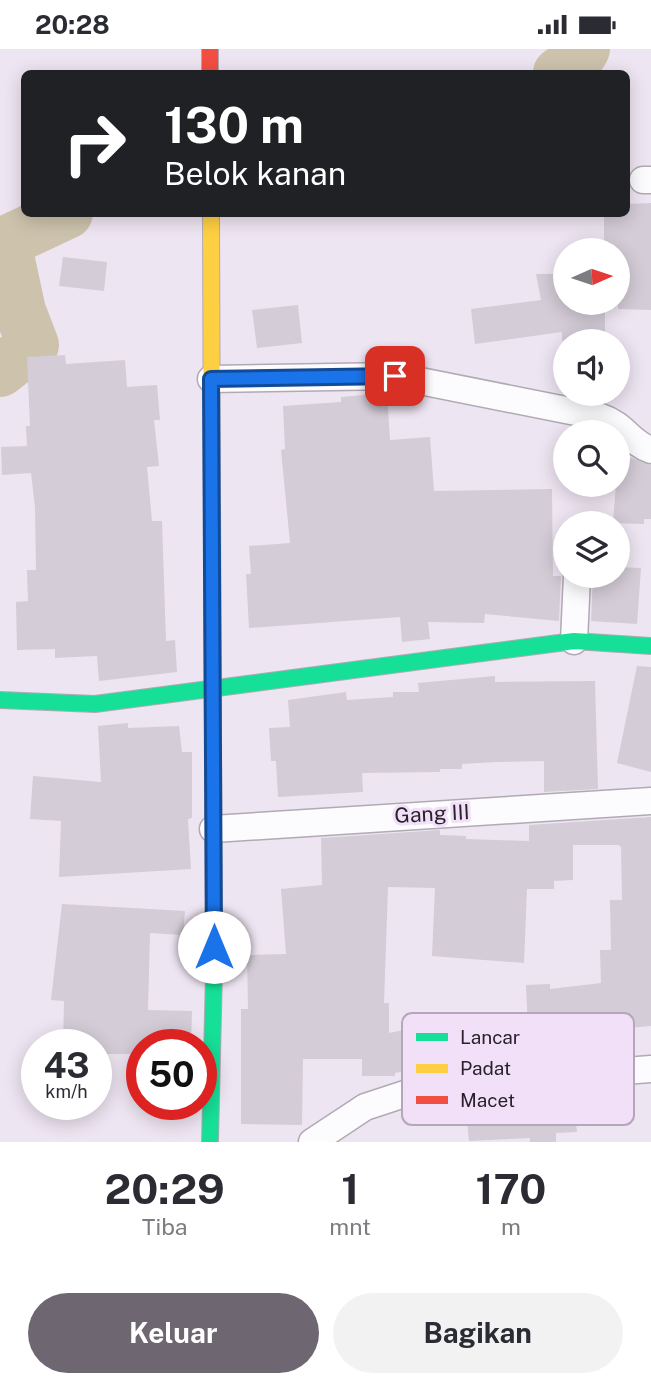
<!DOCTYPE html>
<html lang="id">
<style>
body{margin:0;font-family:"Public Sans",sans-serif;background:#f2f2f3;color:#2b2b33;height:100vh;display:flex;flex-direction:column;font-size:26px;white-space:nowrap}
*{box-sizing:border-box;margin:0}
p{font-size:23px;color:#7c7c81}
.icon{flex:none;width:38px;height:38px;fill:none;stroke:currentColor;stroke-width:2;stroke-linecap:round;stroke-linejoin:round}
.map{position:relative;height:1093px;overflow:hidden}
.sheet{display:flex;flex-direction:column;background:#fff;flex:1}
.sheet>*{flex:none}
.hud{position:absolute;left:21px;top:21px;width:609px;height:147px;border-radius:10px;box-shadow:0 4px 18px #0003;background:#202124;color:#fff;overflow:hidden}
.needle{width:46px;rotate:87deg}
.controls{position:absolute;left:553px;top:189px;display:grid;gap:14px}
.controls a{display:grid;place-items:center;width:77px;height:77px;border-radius:50%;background:#fff;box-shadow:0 4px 18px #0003;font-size:35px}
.speed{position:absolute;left:21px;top:980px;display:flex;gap:14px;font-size:35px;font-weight:700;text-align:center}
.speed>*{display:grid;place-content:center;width:91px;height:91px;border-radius:50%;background:#fff;box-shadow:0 4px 18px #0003;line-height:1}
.speed small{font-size:18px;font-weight:400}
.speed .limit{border:10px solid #d22;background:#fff;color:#111}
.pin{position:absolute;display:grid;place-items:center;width:60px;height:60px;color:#fff;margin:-30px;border-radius:14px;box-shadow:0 4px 10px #0006}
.me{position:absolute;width:77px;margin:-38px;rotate:0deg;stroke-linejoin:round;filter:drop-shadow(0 0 5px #0008)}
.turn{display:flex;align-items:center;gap:24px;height:147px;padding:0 28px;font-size:32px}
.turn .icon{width:91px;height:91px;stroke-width:2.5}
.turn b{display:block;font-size:49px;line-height:60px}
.eta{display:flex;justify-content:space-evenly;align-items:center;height:119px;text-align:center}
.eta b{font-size:42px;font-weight:700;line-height:49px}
.action{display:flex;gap:14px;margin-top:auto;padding:14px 28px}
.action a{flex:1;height:80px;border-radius:42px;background:#6e6671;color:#fff;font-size:28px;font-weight:700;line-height:80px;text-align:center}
.action a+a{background:#f2f2f3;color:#2b2b33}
.status{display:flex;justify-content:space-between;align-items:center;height:49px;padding:0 35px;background:#fff;direction:ltr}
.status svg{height:19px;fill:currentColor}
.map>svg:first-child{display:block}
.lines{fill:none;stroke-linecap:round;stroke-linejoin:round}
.river{stroke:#cdc3ad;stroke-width:52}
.building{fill:#d4ccd7}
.street-casing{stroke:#b1aab4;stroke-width:29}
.fast-casing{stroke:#b1aab4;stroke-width:18}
.slow-casing{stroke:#b1aab4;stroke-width:18}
.jam-casing{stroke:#b1aab4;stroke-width:18}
.street{stroke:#fcfbfd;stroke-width:26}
.fast{stroke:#16e098;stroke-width:16}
.slow{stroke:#ffcf43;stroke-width:16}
.jam{stroke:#f24e42;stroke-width:16}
.route-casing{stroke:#114b97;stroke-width:18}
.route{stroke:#1a73e8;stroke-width:12}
.labels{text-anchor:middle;stroke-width:6;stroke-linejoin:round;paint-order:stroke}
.street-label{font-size:21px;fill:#29222b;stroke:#f1e0f7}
.key{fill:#f1e0f7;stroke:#b5a7ba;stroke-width:2}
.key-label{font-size:19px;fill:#29222b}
</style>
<div class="status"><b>20:28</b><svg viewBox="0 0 49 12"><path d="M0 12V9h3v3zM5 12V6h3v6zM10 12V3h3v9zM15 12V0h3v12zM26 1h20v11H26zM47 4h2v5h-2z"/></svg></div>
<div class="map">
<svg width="651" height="1093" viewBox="0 0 651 1093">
<rect width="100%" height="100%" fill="#eee5f2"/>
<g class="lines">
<!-- river -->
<g class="river">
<path d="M559,24L576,13L584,0"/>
<path d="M0,322L33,296L20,262L5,193L67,164"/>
</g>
</g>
<!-- building -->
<g class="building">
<path d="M651,154V261L618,260V201H604V164H626V155Z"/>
<path d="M63,208L107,213L104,242L59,237Z"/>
<path d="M536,225H565V254H605V292H562V283L475,295L471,260L541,251Z"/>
<path d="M298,256L302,294L257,299L252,261Z"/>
<path d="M65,306L66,315L125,311L127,338L157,336L160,371H154L159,417L147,418L152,472H162L166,592L175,591L177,623L99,632L97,607L55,609V600L17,601L16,553L28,552L27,521H36L35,458L31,424L2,426L1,398L27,397L26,377H30L27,308Z"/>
<path d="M387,344L390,391L430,388L434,442L552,440L553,527H561L559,572L485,565L484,574L428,573L430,590L402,593L400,568L249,579L246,525H251L249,497L290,494L281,401L285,400L283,357L341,353V348Z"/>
<path d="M618,409H632L651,416V470H644V475L613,474Z"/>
<path d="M618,518L641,519L637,575L591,572L593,527H618Z"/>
<path d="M637,617L651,618V723L617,714Z"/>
<path d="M495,627V633L595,632L598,740L544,743V712L496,713L462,715V720H440V723L362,724L363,743L278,748L276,712H271L269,679L290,678L288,651L346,643L347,651L393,648V643H419L418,634Z"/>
<path d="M128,674V679L179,677L182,703H192V769L188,770L191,820L59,828L61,772L30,770L33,727L101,733L98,677Z"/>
<path d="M651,768V977L606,981V976L528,985L526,936L550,935V940L601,934L600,901H611L610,851H622L621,798L618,796H573V831L554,832V840H527L524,914L432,907L435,839L388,838L384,954H389V984L414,979L421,1019L395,1024V1027H362V1010H303L302,1076L241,1075V960H248L247,906L286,905L281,840L322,836L321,789L440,781V786L466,787V790L529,792V776Z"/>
<path d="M62,855L185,862L183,886L150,884L148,961L192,962L191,996H142V1005H96V996H63L64,952L51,951Z"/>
<path d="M622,1038L624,1071L576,1075L577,1083L556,1084V1093H530V1089L469,1092L465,1050Z"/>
</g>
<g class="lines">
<defs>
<g id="street">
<path d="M643,131H651"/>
<path d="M211,330L395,327L601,368C625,376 630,394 651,401"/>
<path d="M574,592L577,527"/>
<path d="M213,780L651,752"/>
<path d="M312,1093L365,1058L429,1037L651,1020"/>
</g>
<g id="fast">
<path d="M0,651L95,655L574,592L651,597"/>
<path d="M210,1093L214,922L212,450"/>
</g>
<path id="slow" d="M211,164L212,450"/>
<path id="jam" d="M210,0V24"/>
</defs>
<!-- street casing -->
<use href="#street" class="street-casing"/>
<!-- fast casing -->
<use href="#fast" class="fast-casing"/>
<!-- slow casing -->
<use href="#slow" class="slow-casing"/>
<!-- jam casing -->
<use href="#jam" class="jam-casing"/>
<!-- street -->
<use href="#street" class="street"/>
<!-- fast -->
<use href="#fast" class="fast"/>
<!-- slow -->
<use href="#slow" class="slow"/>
<!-- jam -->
<use href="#jam" class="jam"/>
</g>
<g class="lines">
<defs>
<path id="route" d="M214,898L211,330L395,327"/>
</defs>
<!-- route casing -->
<use href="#route" class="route-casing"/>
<!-- route -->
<use href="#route" class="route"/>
</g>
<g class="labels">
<!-- street labels -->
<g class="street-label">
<text transform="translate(432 765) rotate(-3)" y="7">Gang III</text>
</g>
</g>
<!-- legend -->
<rect x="402" y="964" width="232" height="112" rx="10" class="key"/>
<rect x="416" y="984" width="32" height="8" fill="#16e098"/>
<rect x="416" y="1015" width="32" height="9" fill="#ffcf43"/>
<rect x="416" y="1047" width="32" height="8" fill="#f24e42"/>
<g class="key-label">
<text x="460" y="995">Lancar</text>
<text x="460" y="1026">Padat</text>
<text x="460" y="1058">Macet</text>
</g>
</svg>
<div class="controls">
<a><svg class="needle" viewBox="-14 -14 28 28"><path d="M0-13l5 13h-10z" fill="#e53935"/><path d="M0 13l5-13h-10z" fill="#7c7c81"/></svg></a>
<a><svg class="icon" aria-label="sound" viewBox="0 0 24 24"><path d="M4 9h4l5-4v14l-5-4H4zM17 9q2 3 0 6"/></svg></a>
<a><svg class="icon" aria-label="search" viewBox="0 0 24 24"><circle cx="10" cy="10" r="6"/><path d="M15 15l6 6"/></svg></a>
<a><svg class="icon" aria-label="layers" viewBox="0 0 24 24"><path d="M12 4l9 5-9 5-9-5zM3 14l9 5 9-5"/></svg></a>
</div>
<div class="speed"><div>43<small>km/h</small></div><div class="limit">50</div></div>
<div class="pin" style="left:395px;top:327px;background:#d93025"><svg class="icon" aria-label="arrive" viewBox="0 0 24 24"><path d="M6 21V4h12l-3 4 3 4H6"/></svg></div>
<svg class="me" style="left:214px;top:898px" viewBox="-20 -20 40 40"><circle r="19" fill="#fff"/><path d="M0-13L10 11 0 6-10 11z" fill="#1a73e8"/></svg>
<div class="hud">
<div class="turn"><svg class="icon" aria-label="right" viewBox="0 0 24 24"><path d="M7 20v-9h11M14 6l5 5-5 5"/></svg><div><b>130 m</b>Belok kanan</div></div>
</div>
</div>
<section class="sheet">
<div class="eta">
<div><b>20:29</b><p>Tiba</p></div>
<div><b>1</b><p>mnt</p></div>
<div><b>170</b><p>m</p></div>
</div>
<div class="action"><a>Keluar</a><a>Bagikan</a></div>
</section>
